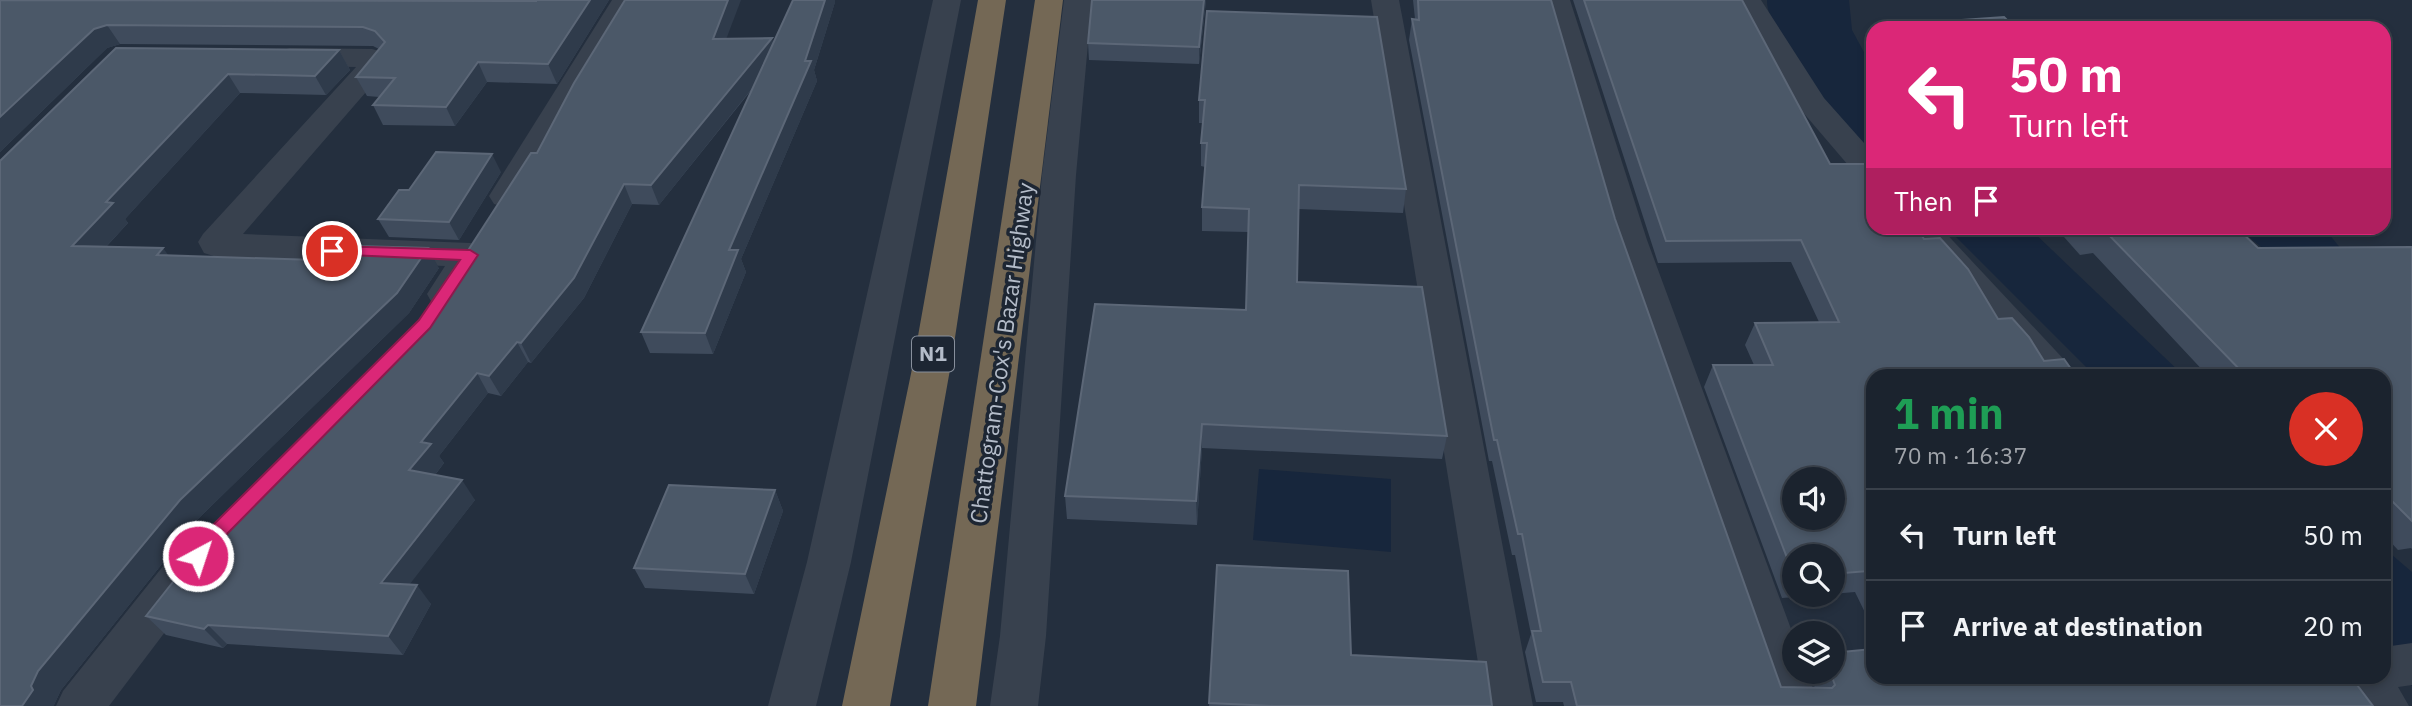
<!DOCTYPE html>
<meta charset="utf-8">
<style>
body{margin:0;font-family:"IBM Plex Sans",sans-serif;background:#282f3a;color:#f1f3f6;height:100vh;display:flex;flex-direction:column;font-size:26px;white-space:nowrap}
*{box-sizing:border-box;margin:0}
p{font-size:23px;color:#a0a4aa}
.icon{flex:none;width:38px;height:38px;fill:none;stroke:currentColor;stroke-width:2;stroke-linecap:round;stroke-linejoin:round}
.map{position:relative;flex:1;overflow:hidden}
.panel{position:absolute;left:1866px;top:369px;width:525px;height:315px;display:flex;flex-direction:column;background:#1b232e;border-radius:21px;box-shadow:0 4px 10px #0003,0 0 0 2px #39404a}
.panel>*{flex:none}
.guide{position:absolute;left:1866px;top:21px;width:525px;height:214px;border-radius:21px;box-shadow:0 4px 10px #0003,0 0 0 2px #39404a;background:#db2777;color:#fff;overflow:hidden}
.tools{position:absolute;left:1782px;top:467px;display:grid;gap:14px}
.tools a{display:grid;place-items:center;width:63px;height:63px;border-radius:50%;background:#1b232e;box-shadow:0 4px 10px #0003,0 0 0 2px #39404a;font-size:35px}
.pin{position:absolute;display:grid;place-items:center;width:60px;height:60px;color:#fff;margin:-30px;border:4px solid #fff;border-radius:50%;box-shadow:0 2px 7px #0007}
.me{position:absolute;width:77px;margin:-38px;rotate:40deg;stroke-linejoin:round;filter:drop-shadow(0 0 5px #0008)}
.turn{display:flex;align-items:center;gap:24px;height:147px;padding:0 28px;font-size:32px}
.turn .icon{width:91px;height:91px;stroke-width:2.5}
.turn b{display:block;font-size:49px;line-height:60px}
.then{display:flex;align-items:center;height:66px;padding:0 28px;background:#0003;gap:14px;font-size:26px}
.round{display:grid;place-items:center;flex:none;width:74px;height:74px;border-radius:37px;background:#282f3a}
.overview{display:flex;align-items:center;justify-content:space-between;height:119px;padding:0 28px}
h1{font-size:42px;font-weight:800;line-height:52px;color:#1e9e55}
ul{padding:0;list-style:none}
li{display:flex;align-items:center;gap:21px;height:91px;padding:0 28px;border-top:2px solid #39404a}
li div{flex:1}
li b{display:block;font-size:26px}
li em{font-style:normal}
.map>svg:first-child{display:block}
.water{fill:#17263c}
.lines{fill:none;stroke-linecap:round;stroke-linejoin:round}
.minor{fill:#38414e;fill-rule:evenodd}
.highway{fill:#746855;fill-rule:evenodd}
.wall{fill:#3f4b5c}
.shaded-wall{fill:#2f3b4b}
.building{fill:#4b5868;stroke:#5c6777;stroke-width:2;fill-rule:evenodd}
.route{fill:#db2777;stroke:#8e194d;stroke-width:2}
.labels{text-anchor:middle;stroke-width:7;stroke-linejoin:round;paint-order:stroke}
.shield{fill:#1d2633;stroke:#878f9c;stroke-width:2}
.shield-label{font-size:21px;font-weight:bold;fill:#b4bcc9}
.street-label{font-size:23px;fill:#b4bcc9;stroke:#1d2633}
</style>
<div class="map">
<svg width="2412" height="706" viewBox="0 0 2412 706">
<rect width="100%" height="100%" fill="#242f3e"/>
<!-- water -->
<g class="water">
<path d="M1767,0H1849L1852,30L1872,67V153C1845,125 1766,38 1767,0Z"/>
<path d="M1947,228H2029L2184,376H2095Z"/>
<path d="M2238,228H2324L2342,250L2266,251Z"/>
<path d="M1259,469L1391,479V552L1253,540Z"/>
<path d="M2384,548L2412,572V686L2384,657Z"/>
</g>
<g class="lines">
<!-- minor -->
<g class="minor">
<path d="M612,0H640L518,204L506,207L494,204L489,196Z"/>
<path d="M933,0H961L851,562L816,706H768L807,562Z"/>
<path d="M1064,0H1092L1076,175L1046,636L1038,706H990L1000,636L1042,175Z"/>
<path d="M1371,0H1399L1533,706H1485Z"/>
<path d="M1542,0H1570L1647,240L1794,637V672H1807L1819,706H1771L1611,240Z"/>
<path d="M1733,0H1761L1824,98L1872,152V182L1860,179L1801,110Z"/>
<path d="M290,48L372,49L383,52L392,62L243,234L470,243L483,247L488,255L458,303L445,307L432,303L427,294L445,266L217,257L204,253L198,242L203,234L356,67L290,66L279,63L275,57L279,51Z"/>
<path d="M1904,228H1941L2070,366L2075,376H2033Z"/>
<path d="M180,559L196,565L202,578L196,591L109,706H56L63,691L164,565Z"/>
<path d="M2412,643V685L2398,687L2409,706H2353L2340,692L2333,677H2384V647Z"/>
</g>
<!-- highway -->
<g class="highway">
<path d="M978,0H1006L951,364L890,706H842L913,364Z"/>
<path d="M1035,0H1063L976,706H928Z"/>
</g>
</g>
<!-- wall -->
<g class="wall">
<path d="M0,0L536,1V0H609L557,84L487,82L455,126L383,125L373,105L379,97L367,96L356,77L379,49L373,46L120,44L107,48L0,152Z"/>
<path d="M1092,0H1206L1199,64L1089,60L1088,43Z"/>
<path d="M1413,0H1551L1615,219L1781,687L1815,688L1810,674L1812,672H1832L2373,706H1564L1563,702H1536L1525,652L1531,634L1515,555H1512L1492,461H1489L1409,40L1412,19H1415Z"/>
<path d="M1573,0H1742L1830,164L1924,239L1998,319L2044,361L1872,376V627L1855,592L1832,594V556H1794V595H1821L1782,598L1704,387L1713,365H1754L1745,345L1755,323L1819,322L1791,262L1658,263Z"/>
<path d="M835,2L814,70L817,81L741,259L746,272L713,354L650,353L641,332L753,88L659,205L632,204L584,298L531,363L528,362L501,396L488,393L439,456L444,463L435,475L475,500L409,584L431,604L403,655L227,644L223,648L166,635L146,616L427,314L537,153L726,39L773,43Z"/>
<path d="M1207,11L1406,189L1403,213L1298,209L1297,282L1447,436L1442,459L1202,448L1197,525L1067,519L1065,496L1246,310L1248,232L1202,231V207L1205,167L1201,166V143L1203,123H1199V100Z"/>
<path d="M116,48L339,50L350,70L326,95L240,93L125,219L128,223L106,247L168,255L439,268L409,313L198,519L61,690L54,705L0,706Z"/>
<path d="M501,172L459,240L389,237L378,219L409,190Z"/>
<path d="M2056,228H2237L2258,248L2412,247V549L2411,548L2398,550L2384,535V376H2208L2093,253L2080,255Z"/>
<path d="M775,490L783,511L754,594L645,588L634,568Z"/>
<path d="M1217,565L1351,655L1492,706H1209Z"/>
</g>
<!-- shaded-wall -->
<g class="shaded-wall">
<path d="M590,0H609L557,84L548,64Z"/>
<path d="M728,0H741L719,58L713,39Z"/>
<path d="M825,0H835V2L814,70L817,81L741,259L746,272L713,354L705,333L729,250L805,61Z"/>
<path d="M1204,0H1206L1199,64V47Z"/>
<path d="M107,25L120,44L107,48L0,152V117L94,29Z"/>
<path d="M772,38L777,57L659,205L651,185Z"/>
<path d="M339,50L350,70L326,95L315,76Z"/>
<path d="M478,62L487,82L455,126L446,107Z"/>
<path d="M228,74L240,93L125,219L128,223L88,266L72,246L106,202Z"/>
<path d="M492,154L501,172L459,240L449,222Z"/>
<path d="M624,184L632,204L584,298L531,363L521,343Z"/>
<path d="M163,248L178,268L157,255Z"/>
<path d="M428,248L439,268L409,313L198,519L61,690L54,705V706H22L38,671L180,500Z"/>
<path d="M517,342L528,362L501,396L489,376Z"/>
<path d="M477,373L488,393L439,456L444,463L423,490L409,470L421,442Z"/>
<path d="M1202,424V448L1197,525L1196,501Z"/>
<path d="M462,480L475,500L396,602L381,583Z"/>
<path d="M775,490L783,511L754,594L745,574Z"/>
<path d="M417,585L431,604L403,655L388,636Z"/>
<path d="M208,625L227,644L223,648L204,629Z"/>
</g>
<!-- building -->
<g class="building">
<path d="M0,0L536,1V0H590L548,64L478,62L446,107L373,105L395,78L356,77L385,42L375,31L363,27L107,25L94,29L0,117Z"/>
<path d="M625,0H728L713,39L772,38L651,185L624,184L574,278L521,343L517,342L489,376L477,373L421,442L431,444L409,470L462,480L381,583L417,585L388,636L208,625L204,629L146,616L215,529L427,314L531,153H537L574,83Z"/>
<path d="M793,0H825L805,61H811L729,250H738L705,333L641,332Z"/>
<path d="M1092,0H1204L1199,47L1088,43Z"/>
<path d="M1418,0H1551L1615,219L1781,687L1832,688L1835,685L1830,672H1832V653L1872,649V677H2351L2373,706H1577L1571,682H1543L1532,631H1541L1522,534H1518L1497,440H1494L1412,19L1419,20Z"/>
<path d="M1584,0H1742L1830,164H1872V228H1917L1924,239L1940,238L1968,269L1998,319L2012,318L2029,337L2044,361L2064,359L2076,376H1872V580L1868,571L1832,574V556H1794V576L1713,365H1773L1755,323L1839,322L1801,240L1666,241ZM1794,480H1832V518H1794Z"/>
<path d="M1207,11L1377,17L1406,189L1299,185L1297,282L1422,287L1447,436L1202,424L1196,501L1065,496L1095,304L1246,310L1249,209L1202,207L1207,143H1201L1205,100H1199Z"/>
<path d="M2004,17L2015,28H1907L1903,24Z"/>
<path d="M116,48L339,50L315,76L228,74L106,202L113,203L72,246L163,248L157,255L346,261L357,246L428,248L397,293L180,500L38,671L31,686L33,690L22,706H0V161Z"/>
<path d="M436,152L492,154L449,222L378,219L399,190H409Z"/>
<path d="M2087,228H2237L2258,248L2412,247V521L2384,493V376H2246L2106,232L2093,233Z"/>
<path d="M669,485L775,490L745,574L634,568Z"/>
<path d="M1217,565L1348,571L1351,655L1486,662L1492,706H1274L1209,703Z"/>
</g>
<!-- route -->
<path class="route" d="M332,246L470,250L478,255L430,328L222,539C214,550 207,566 192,561L189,556L209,529L419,320L460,260L327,254L325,251Z"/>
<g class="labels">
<!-- shield labels -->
<rect class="shield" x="912" y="336.5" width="42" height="35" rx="5"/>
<g class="shield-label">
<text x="933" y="361">N1</text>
</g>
<!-- street labels -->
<g class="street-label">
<text transform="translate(1002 353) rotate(-82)" y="8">Chattogram-Cox's Bazar Highway</text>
</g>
</g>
</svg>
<div class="tools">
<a><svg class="icon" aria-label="sound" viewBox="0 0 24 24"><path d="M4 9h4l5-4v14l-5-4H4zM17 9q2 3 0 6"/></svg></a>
<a><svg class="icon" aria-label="search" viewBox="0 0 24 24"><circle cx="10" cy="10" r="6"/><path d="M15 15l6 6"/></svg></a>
<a><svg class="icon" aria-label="layers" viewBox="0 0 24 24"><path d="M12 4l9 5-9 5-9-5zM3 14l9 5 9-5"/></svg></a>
</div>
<div class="pin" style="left:332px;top:251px;background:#d93025"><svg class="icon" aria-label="arrive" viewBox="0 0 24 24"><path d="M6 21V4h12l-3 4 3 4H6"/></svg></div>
<svg class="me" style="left:198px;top:556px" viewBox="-20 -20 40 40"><circle r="17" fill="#db2777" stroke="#fff" stroke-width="3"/><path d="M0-11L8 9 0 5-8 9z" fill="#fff"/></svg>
<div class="guide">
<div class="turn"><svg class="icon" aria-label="left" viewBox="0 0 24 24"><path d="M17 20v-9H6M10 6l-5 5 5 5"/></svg><div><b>50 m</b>Turn left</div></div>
<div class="then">Then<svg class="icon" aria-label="arrive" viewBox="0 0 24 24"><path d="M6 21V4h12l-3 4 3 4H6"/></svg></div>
</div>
<section class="panel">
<div class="overview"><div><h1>1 min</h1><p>70 m · 16:37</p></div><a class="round" style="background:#d93025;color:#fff"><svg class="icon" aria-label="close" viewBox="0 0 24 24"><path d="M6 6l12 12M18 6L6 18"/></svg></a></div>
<ul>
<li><svg class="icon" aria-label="left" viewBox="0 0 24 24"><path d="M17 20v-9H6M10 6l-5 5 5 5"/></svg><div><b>Turn left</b></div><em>50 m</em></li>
<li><svg class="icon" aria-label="arrive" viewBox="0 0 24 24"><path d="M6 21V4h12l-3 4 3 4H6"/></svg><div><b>Arrive at destination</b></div><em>20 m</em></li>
</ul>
</section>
</div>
